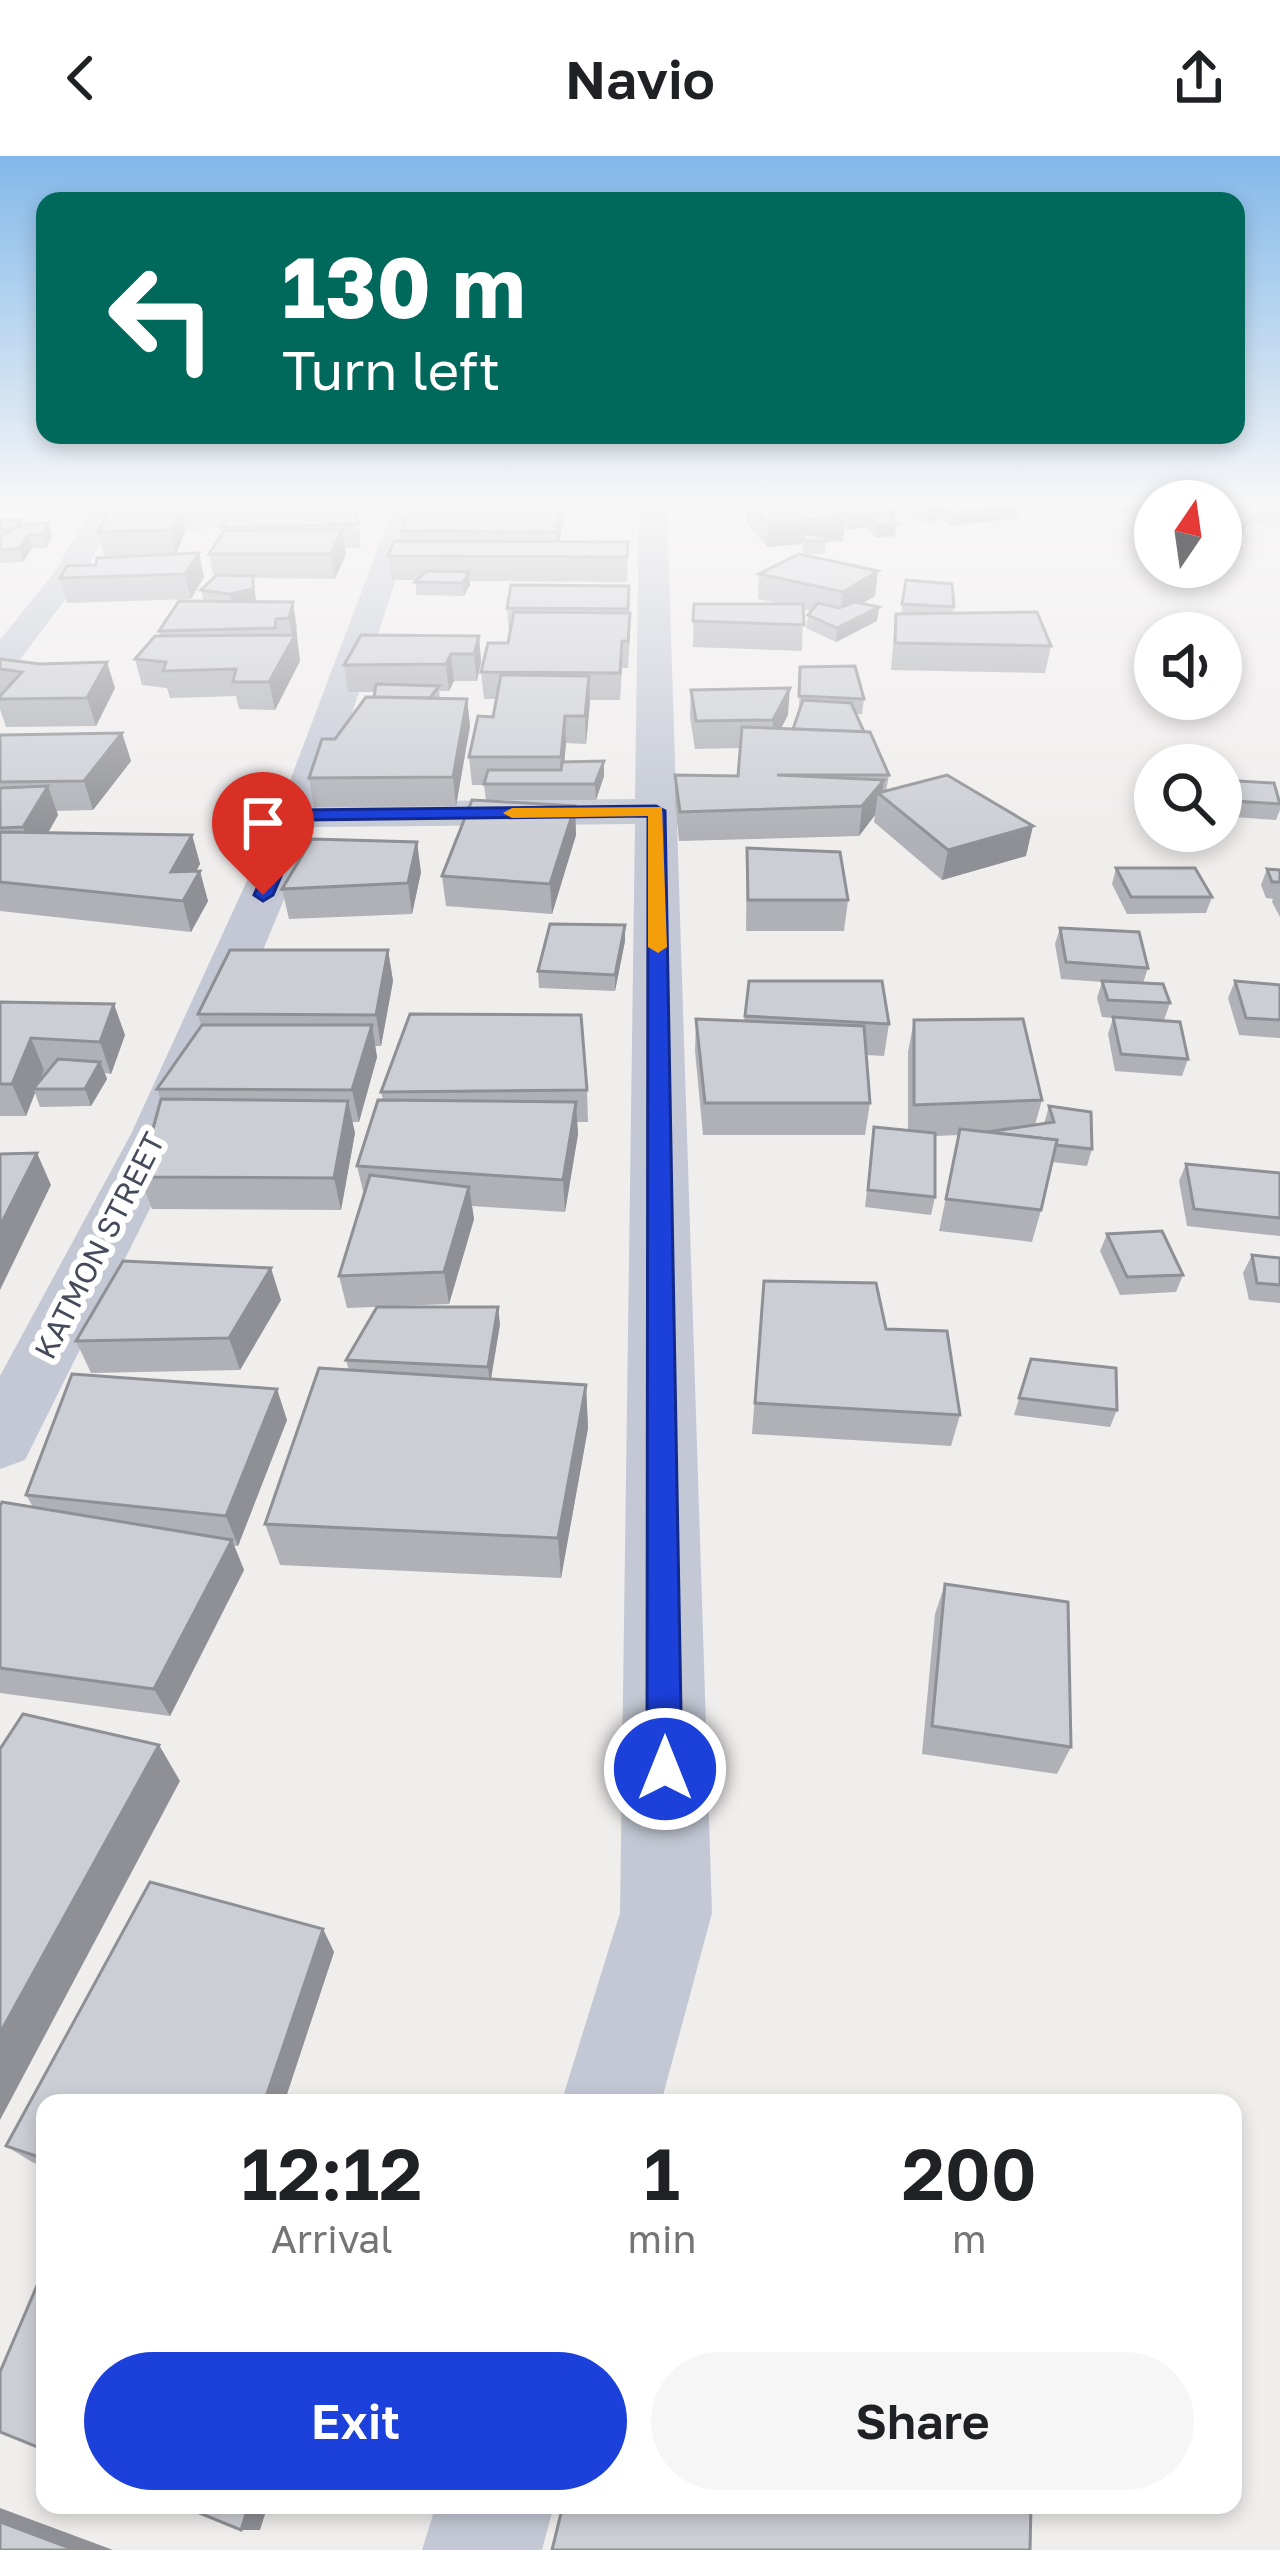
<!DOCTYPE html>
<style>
body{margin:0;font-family:"Golos Text",sans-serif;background:#f6f6f6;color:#202124;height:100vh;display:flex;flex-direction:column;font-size:45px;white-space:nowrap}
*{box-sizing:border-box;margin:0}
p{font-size:39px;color:#757577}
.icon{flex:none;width:66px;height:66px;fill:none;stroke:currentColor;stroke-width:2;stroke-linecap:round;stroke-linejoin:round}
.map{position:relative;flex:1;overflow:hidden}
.drawer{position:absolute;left:36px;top:1938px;width:1206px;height:420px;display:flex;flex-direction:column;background:#fff;border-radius:24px;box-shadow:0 6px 18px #0003}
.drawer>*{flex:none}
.guide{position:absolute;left:36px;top:36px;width:1209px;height:252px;border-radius:24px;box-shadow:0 6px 18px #0003;background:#00695c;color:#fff;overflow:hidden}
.needle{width:78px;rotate:13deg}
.buttons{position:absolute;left:1134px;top:324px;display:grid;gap:24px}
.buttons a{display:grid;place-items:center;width:108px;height:108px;border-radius:50%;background:#fff;box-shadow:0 6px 18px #0003;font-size:60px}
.pin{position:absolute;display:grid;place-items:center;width:102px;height:102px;color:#fff;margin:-123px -51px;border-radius:50% 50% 50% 0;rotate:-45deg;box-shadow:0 0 12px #0007}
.pin .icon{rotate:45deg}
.me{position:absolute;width:132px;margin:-66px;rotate:0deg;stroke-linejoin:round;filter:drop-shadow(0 0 9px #0008)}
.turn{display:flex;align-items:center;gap:42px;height:252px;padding:0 48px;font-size:54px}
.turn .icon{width:156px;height:156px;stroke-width:2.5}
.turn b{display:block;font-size:84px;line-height:102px}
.eta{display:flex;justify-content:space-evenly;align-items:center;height:204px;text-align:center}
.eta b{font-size:72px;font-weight:600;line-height:84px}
.cta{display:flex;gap:24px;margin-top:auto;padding:24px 48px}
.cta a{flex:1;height:138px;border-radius:72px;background:#1c40da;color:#fff;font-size:48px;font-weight:600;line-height:138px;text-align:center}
.cta a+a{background:#f6f6f6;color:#202124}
header{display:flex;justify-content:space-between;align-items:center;height:156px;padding:0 48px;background:#fff;font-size:54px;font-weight:600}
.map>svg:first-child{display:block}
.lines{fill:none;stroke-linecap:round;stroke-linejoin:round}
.minor{fill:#c3c8d4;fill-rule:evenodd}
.wall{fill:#afb1b7}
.shaded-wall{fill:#8f9095}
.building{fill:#ccced5;stroke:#8f9095;stroke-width:3}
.route{fill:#1c40da;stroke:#122a8e;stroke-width:3}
.slow{fill:#f59e0b}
.labels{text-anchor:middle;stroke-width:12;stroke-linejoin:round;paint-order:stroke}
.far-street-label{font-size:30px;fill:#454b5a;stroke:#fff}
</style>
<header><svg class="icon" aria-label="back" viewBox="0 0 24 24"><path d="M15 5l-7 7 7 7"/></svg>Navio<svg class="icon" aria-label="share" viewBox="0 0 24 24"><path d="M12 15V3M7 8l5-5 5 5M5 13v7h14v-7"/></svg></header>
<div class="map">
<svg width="1280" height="2394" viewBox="0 0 1280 2394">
<rect width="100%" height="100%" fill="#f0eded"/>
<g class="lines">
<!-- minor -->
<g class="minor">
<path d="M94,347H118L114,361L313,352L327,360L313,368L105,378L85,417L12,514L0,517V484L56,414Z"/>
<path d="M470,347H690L686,353L667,356L712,1757L661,1947H561L620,1757L635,668L314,671L187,978L25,1304L0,1313V1220L131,978L277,659L394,350H414L418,356L323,646L635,643L639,357L476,362L462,354Z"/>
<path d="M1221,347H1246L1280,356V374L1221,358Z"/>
<path d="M436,2349H554L542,2394H422Z"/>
</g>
</g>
<!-- wall -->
<g class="wall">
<path d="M123,347H198L124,350Z"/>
<path d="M199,347H248L247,350L357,347L361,392H345L346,398L335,423L253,422L256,446H293L297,471L296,479L300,505L275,554L239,553L236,540L170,542L167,532L142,529L135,503L160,480L159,475L204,446L201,434L214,422L209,398L223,377L222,372L230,355L201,356Z"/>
<path d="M747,347H882L895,356V380L876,382L867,375V371L848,374L844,371L843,385L826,386L825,398H804L802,388L767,391L746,366Z"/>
<path d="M914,347H1016L1018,362L950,370L939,362L938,366L927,367L913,359Z"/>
<path d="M1123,347H1155V375L1149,376L1138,372L1141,363L1121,357Z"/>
<path d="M1221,347L1239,364H1237L1243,379L1235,385L1221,382Z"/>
<path d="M1272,347H1280V356L1270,353Z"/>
<path d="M567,348V361L563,371H561L560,385L628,386L627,426L470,425V429L464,440L416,439V424H391L388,400L403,385L402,375L455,351Z"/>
<path d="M181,351L186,374L176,398L104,400L98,376Z"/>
<path d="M0,364L23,369L52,380L46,392H32L23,406L0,407Z"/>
<path d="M96,409L204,421L191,443L67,447L60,422Z"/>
<path d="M878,415L875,440L862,448L879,451L877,465L836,486L806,472L808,459L811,455L803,453L802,495L693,491L694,448H782L758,443L759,418Z"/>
<path d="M906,424L954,451L953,457L1051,490L1045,517L891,514L896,458H901Z"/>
<path d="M629,430L630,483L628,512H622L620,544H590L586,588L566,587L564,606L604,620L596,644H486L484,629H472L469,601L493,561L496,543H484L481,516L508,487L509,478L507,452Z"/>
<path d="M479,480L481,506L477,525H454L449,535H439L440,542L467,543L470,570L456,650L314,651L309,622L374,541L375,536H348L344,509Z"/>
<path d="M0,503L115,532L96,570L6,571L0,553Z"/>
<path d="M800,511L864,543L862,558H856L889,619L886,635L1026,700L942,724L874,666L875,659L859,680L679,685L675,647V619L738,620L740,592L695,593L690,561L691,534L788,559L781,572L793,573L799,555Z"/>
<path d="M122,577L131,605L93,654L57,655L58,659L48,677L192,679L200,708L196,715L208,745L191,776L0,755V579Z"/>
<path d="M1221,624L1280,642V654L1276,664L1221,660Z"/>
<path d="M575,650L576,679L552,758L446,750L442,720Z"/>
<path d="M747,692L848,744L844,775H746Z"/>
<path d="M1116,712L1212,741L1206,757L1127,758L1112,728Z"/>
<path d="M1267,713L1280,714V761L1272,746L1273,743L1266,742L1261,729Z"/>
<path d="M421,716L412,758L289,763L282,733Z"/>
<path d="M625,769V785L615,835L539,832L538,815Z"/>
<path d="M1060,772L1148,812L1143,827L1170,847L1164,864L1188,903L1182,920L1115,915L1108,878L1113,862L1102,861L1097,842L1102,826L1061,823L1055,788Z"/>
<path d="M388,794L393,825L381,890H375L377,901L359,966H352L355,977L341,1054L152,1053L140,1021L161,945L157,933L201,869L198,858Z"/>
<path d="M1235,825L1280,829V882L1239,879L1228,842Z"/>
<path d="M0,846L125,879L111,918L105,917L107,923L91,950L40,951L35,937L26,960H0Z"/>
<path d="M745,860L889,868L884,900L866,899L870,947L865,979H703L695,895L696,863L744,865Z"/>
<path d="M914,864L1042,944L1035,969L1044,968L1049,950L1092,993L1087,1010L1052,1006L1041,1054L1032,1086L939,1075L959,979L935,980V1041L931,1059L865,1051L874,971L908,974V896Z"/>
<path d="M587,934L588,966H577L578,978L565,1056L472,1050L474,1063L449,1148L347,1152L339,1120L364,1039L357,1010L383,944L381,936Z"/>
<path d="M1186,1008L1280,1017V1080L1187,1070L1179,1025Z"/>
<path d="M1107,1078L1183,1119L1176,1136L1120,1139L1100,1095Z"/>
<path d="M1252,1099L1280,1102V1147L1249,1144L1243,1117Z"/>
<path d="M764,1125L886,1173L960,1259L951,1290L752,1278Z"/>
<path d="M281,1144L240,1214L91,1217L76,1185Z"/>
<path d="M500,1168L491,1223L586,1229L588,1272L561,1422L280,1409L265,1368L349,1214L346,1204Z"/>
<path d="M1031,1203L1117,1254L1110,1271L1014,1259Z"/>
<path d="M287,1264L238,1390H234L244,1414L170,1560L0,1537V1350L33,1351L26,1339Z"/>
<path d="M945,1428L1071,1591L1057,1618L922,1598L935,1458Z"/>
<path d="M150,1726L323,1773L334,1796L284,1947H45V2011L32,2006L6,1990Z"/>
</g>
<!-- shaded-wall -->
<g class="shaded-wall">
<path d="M1021,350L1018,362L950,370L952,357Z"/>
<path d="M181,351L186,374L176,398L171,374Z"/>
<path d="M1242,351L1239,364L1226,367L1230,355Z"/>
<path d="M560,352L561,375L557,400L556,376Z"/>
<path d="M940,353L938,366L927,367L929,354Z"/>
<path d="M1154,353L1155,375L1149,376Z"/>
<path d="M895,356L893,368L897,367L895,380L876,382L877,369L868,362L867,371L848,374L849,361Z"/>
<path d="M845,361L843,385L826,386L803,378L802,388L767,391L768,367Z"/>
<path d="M49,367L52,380L46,392L42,379Z"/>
<path d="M1247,367L1243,379L1235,385L1239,372Z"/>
<path d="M342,374L346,398L335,423L331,398Z"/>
<path d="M28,379L32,392L23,406L19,393Z"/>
<path d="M199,397L204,421L191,443L185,418Z"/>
<path d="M878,415L875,440L840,461L843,436Z"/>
<path d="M469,416L470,429L464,440L463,427Z"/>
<path d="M253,420L256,446L233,452L230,438Z"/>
<path d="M293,446L300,505L275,554L269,526L293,484L289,462Z"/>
<path d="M879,451L877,465L836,486L837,472Z"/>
<path d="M479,480L481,506L477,525L474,498Z"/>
<path d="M451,498L454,525L449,535L446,508Z"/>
<path d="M107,506L115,532L96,570L87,542Z"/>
<path d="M589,520L590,547L586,588L585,560Z"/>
<path d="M790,532L788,559L771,592L773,564Z"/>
<path d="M467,543L470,570L456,650L453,621Z"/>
<path d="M565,560L566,587L562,630L561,601Z"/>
<path d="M122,577L131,605L93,654L84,625Z"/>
<path d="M604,605V620L596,644L595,628Z"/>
<path d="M884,624L882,640L878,637L875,659L859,680L862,650Z"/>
<path d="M48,630L58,659L34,701L23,671Z"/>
<path d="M575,650L576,679L552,758L550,728Z"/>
<path d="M1033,670L1026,700L942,724L948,694Z"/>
<path d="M192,679L200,708L179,746L171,716Z"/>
<path d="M417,686L421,716L412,758L408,727Z"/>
<path d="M200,715L208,745L191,776L183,745Z"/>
<path d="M625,769V785L615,835V819Z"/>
<path d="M388,794L393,825L381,890L376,859Z"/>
<path d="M114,848L125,879L111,918L100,886Z"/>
<path d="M372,869L377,901L359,966L352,934Z"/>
<path d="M31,882L44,914L36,933H33L35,937L26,960L12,928Z"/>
<path d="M100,906L107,923L91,950L85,933Z"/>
<path d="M348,945L355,977L341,1054L334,1022Z"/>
<path d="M576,946L578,978L565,1056L563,1024Z"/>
<path d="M37,997L51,1029L0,1134V1070Z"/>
<path d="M469,1031L474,1063L449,1148L444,1116Z"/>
<path d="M271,1112L281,1144L240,1214L229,1182Z"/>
<path d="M498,1151L500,1168L490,1228L488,1211Z"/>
<path d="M586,1229L588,1272L561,1422L558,1382Z"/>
<path d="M277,1233L287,1264L238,1390L226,1360Z"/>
<path d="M232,1384L244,1414L170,1560L154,1533Z"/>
<path d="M159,1589L180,1625L0,1964V1877Z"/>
<path d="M323,1773L334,1796L284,1947H264Z"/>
<path d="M249,2349H268L260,2374H241Z"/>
<path d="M0,2352L113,2394H75L0,2366Z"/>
</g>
<!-- building -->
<g class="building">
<path d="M281,347H356L358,368L222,372L233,351Z"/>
<path d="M751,347H831L845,361L768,367Z"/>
<path d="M831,347H882L895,356L849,361Z"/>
<path d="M915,347H931L940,353L929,354Z"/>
<path d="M938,347H1016L1021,350L952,357Z"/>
<path d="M1132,347H1155V353H1154Z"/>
<path d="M1221,347H1229L1242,351L1230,355L1221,352Z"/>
<path d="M457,348H567L563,359H561L560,352L455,351Z"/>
<path d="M181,351L171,374L98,376L110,353Z"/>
<path d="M412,351L560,352L556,376L402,375Z"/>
<path d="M1155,357V363H1152L1141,360Z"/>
<path d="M886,359L897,367L877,369L868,362Z"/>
<path d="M1221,361L1247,367L1239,372L1221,369Z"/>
<path d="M0,364H22L13,374H0Z"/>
<path d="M49,367L42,379H28L19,393L0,394V381L23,369Z"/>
<path d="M225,374H342L331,398H209Z"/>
<path d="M803,378L826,380V385H805Z"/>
<path d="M394,385L628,386L627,401L388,400Z"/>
<path d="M199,397L185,418L60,422L67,410L96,409L97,402Z"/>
<path d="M799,398L878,415L843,436L759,418Z"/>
<path d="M426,415L469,416L463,427L415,426Z"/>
<path d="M217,419L253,420V433L230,438L201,434Z"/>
<path d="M906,424L952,428L954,451L902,448Z"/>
<path d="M511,429L629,430L628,453L507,452Z"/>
<path d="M179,445L293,446L289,462L276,463L275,472L159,475Z"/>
<path d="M855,446L879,451L837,472L808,459L818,447L839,452Z"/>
<path d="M694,448H803L804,469L693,465Z"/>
<path d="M514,456L630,457L628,485H622L620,517L481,516L488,487H508Z"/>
<path d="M1037,456L1051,490L895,487L896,458Z"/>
<path d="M295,479L269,526H233L236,513L163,515L166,506L135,503L155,480Z"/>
<path d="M361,479L479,480L474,498H451L446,508L344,509Z"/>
<path d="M0,503L40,508L107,506L87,542L0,543V540L22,516L0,513Z"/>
<path d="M855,510L864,543L799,540L800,511Z"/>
<path d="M501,519L589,520L585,560H565L561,601H469L478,560L493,561Z"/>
<path d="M376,528L439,530L430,542L374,541Z"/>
<path d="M790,532L773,564L696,565L691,534Z"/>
<path d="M366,541L467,543L453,621L309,622L322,583H335Z"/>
<path d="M803,544L851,547L864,576L793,573Z"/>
<path d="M742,571L870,576L889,619H777L884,624L862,650L680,656L675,619L738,620Z"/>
<path d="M122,577L84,625L0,626V579Z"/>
<path d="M604,605L595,628H484L488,614H561L562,606Z"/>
<path d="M947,619L1033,670L948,694L878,637Z"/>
<path d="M1221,624L1274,627L1280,648L1221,644Z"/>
<path d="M48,630L23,671L0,672V632Z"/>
<path d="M472,644L575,650L550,728L442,720Z"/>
<path d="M0,676L192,679L171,716L200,715L183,745L0,726Z"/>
<path d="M312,683L417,686L408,727L282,733Z"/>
<path d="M747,692L840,696L848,744H748Z"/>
<path d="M1116,712H1195L1212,741H1131Z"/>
<path d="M1267,713L1280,714V726H1272Z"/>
<path d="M550,768L625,769L615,819L538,815Z"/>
<path d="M1060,772L1139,776L1148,812L1066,806Z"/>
<path d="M230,794H388L376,859L198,858Z"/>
<path d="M749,825H882L889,868L745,860Z"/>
<path d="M1102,825L1163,828L1170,847L1108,844Z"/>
<path d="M1235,825L1280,829V864L1246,862Z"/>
<path d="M0,846L114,848L100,886L31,882L12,928H0Z"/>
<path d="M410,858L581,859L587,934L381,936Z"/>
<path d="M1113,861L1180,866L1188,903L1121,898Z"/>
<path d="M696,863L864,870L870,947H705Z"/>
<path d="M1023,863L1042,944L914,949V864Z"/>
<path d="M202,869H372L352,934L157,933Z"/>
<path d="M58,903L100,906L85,933H33Z"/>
<path d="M161,943L348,945L334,1022L140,1021Z"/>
<path d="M378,944L576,946L563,1024L357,1010Z"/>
<path d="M1049,950L1091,956L1092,993L1056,989L1057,984L987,976L1054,966Z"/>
<path d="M874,971L935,977V1041L868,1034Z"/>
<path d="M960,973L1057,984L1041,1054L946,1043Z"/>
<path d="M37,997L0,1070V998Z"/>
<path d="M1186,1008L1280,1017V1062L1194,1053Z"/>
<path d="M370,1019L469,1031L444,1116L339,1120Z"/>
<path d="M1162,1075L1183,1119L1127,1121L1107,1078Z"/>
<path d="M1252,1099L1280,1102V1129L1257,1127Z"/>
<path d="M123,1105L271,1112L229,1182L76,1185Z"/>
<path d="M764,1125L876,1127L886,1173L947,1175L960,1259L755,1247Z"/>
<path d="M377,1151H498L488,1211L346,1204Z"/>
<path d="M1031,1203L1116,1212L1117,1254L1019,1242Z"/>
<path d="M319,1212L586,1229L558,1382L265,1368Z"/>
<path d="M72,1218L277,1233L226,1360L26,1339Z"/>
<path d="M2,1346L232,1384L154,1533L0,1512V1350Z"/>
<path d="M945,1428L1068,1446L1071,1591L932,1570Z"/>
<path d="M23,1558L159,1589L0,1877V1593Z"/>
<path d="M150,1726L323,1773L264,1947H45V2003L6,1990Z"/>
<path d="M45,2111V2294L0,2276V2216Z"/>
<path d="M180,2349H249L241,2374Z"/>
<path d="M563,2349H1031L1030,2394H552Z"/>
<path d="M0,2366L75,2394H0Z"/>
</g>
<!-- sky -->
<linearGradient id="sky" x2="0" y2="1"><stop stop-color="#82b8e9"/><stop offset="0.51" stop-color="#f8f7f7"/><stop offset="1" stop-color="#f8f7f7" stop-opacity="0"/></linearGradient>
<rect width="1280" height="682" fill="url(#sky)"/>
<!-- route -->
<path class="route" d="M656,650L665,655L682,1613L677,1625L665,1630L652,1625L647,1613L648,660L305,664L273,739L263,745L254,739L290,659L298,654Z"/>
<!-- slow -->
<path class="slow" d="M662,651L667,791L658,797L648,791V660L512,662L503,657L512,652Z"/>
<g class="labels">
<!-- far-street labels -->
<g class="far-street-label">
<text transform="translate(100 1090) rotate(-63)" y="10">KATMON STREET</text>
</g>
</g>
</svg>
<div class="buttons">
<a><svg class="needle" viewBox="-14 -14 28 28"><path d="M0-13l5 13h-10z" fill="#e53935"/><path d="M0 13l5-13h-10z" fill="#757577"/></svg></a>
<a><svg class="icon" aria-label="sound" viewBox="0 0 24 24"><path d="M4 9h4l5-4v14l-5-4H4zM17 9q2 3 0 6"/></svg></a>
<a><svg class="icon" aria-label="search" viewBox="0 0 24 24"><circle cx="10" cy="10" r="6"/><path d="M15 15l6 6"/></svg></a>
</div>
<div class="pin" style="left:263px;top:739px;background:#d93025"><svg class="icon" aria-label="arrive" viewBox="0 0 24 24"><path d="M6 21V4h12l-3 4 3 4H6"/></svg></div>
<svg class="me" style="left:665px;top:1613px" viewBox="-20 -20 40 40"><circle r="17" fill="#1c40da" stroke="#fff" stroke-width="3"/><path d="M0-11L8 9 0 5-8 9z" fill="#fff"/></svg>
<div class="guide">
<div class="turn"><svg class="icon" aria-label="left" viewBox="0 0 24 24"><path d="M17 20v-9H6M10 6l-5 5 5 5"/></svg><div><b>130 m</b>Turn left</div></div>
</div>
<section class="drawer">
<div class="eta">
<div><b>12:12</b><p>Arrival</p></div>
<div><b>1</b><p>min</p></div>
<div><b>200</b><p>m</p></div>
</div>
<div class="cta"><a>Exit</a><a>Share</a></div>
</section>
</div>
